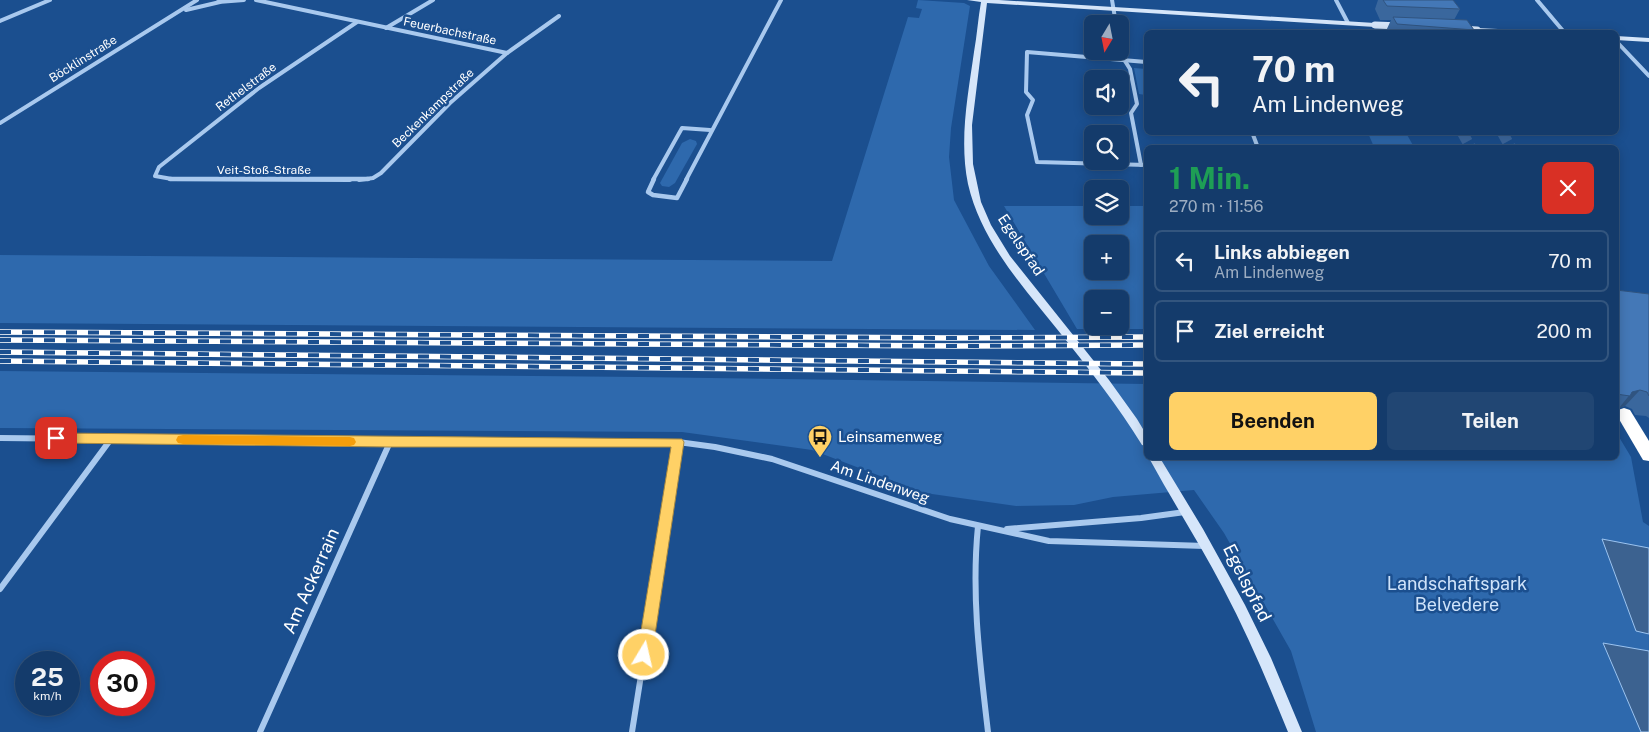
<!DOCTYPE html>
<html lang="de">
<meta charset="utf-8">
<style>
body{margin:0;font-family:"Public Sans",sans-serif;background:#214673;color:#f1f3f6;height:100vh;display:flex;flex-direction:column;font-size:19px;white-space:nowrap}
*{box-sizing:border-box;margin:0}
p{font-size:16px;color:#9dadc1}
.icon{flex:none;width:28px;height:28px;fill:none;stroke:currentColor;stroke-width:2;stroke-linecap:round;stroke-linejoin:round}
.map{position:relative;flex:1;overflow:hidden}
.sheet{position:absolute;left:1144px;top:145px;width:475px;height:315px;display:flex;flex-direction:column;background:#143b6b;border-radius:8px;box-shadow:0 2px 12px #0003,0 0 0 1px #33557e}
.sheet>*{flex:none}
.guide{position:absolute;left:1144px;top:30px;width:475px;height:105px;border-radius:8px;box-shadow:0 2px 12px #0003,0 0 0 1px #33557e;background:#143b6b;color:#f1f3f6;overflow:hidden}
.needle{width:32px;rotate:190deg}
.buttons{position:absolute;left:1084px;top:15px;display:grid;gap:10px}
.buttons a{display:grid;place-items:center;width:45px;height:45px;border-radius:8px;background:#143b6b;box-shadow:0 2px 12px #0003,0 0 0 1px #33557e;font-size:25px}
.speed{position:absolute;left:15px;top:651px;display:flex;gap:10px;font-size:25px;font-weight:700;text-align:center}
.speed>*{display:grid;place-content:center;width:65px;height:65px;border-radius:50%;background:#143b6b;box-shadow:0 2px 12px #0003,0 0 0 1px #33557e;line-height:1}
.speed small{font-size:12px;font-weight:400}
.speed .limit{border:8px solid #d22;background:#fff;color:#111}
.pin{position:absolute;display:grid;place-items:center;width:42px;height:42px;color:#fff;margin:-21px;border-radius:10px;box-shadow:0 2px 8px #0006}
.me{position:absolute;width:55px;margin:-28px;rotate:9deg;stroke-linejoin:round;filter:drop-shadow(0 0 4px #0008)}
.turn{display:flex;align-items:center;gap:18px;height:105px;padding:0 25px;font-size:22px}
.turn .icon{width:65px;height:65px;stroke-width:2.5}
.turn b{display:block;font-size:35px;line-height:42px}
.round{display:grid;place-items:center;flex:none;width:52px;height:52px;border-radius:8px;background:#214673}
.summary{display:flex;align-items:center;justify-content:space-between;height:85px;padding:0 25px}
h1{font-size:30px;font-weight:700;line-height:38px;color:#1e9e55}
.cta{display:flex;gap:10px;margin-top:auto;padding:10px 25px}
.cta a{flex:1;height:58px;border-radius:8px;background:#ffd166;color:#111;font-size:20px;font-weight:700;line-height:58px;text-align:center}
.cta a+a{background:#214673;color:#f1f3f6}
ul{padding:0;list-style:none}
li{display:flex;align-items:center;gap:15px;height:62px;margin:0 10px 8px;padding:0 15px;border:2px solid #33557e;border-radius:8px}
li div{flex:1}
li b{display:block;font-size:19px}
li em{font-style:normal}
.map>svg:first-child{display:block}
.green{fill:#2e69ad;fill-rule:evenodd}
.water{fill:#3c6290;stroke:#9cc4f0}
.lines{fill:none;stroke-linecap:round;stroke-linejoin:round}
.highway-tunnel{stroke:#3d69a0;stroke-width:11;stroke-dasharray:11 5;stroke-linecap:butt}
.street-far2{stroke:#a9c9ee;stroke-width:4}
.street-far1{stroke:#a9c9ee;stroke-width:4.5}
.street{stroke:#a9c9ee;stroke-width:6}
.secondary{fill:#d6e6fa;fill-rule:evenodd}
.highway{fill:#fff;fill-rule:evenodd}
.rail-casing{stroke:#fff;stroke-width:5.5}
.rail{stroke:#1b4f8f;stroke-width:4;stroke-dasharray:11;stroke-linecap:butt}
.secondary-bridge{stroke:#d6e6fa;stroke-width:7}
.wall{fill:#3a679d}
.shaded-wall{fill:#305480}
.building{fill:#4478b7;stroke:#305480}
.route{fill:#ffd166;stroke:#a68842}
.slow{fill:#f59e0b}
.labels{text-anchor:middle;stroke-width:5;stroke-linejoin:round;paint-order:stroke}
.far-street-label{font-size:12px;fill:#fff;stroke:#1b4f8f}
.street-label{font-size:15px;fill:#fff;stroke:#1b4f8f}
.poi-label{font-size:15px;fill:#fff;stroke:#1b4f8f;text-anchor:start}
.near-street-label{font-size:18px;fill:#fff;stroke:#1b4f8f}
.near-park-label{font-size:18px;fill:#cfe3fa;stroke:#1b4f8f}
</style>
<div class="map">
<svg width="1649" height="732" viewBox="0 0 1649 732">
<rect width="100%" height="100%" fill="#1b4f8f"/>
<!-- green -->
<g class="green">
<path d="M918,0L964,3L970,6L951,128L949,157L954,200L989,266L1035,330L0,323V255L832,261L908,17L919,18L922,9L916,8Z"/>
<path d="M1134,68L1146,69V95L1139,94Z"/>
<path d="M1368,133H1406L1414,147H1374Z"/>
<path d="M690,139L696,141L697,144L675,183L669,187L662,186L660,183L682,143Z"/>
<path d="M1004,206H1092V216H1120V206H1146V329H1077ZM1092,244H1120V271H1092ZM1092,299H1120V326H1092Z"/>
<path d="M0,371L640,377L1146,384V458H1616V432L1631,457L1643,522L1649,526V732H1316L1291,651L1224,533L1194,490L1113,497L1074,505L1016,506L925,493L812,450L682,432L0,428Z"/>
</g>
<!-- water -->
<g class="water">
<path d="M1602,539L1649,548V634L1636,631Z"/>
<path d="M1603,643L1649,651V732H1641Z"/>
</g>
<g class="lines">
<!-- highway-tunnel -->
<g class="highway-tunnel">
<path d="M1462,132L1471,148"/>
<path d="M1502,132L1511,148"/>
</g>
<!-- street-far2 -->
<g class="street-far2">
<path d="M256,0L507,53"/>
<path d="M1112,0L1116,24"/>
<path d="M1336,0L1348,23"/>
<path d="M1537,0L1564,32"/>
<path d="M218,2L244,0"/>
<path d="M186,10L220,2"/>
<path d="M0,21L50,0"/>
<path d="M386,28L433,0"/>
<path d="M1120,39L1125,61L1130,69L1137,104L1131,113L1141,165"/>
<path d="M1616,41L1649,76"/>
<path d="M1146,62L1027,52L1026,92L1033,100L1027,115L1037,162L1146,165"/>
<path d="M0,123L197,0"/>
<path d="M1252,132L1258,148"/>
<path d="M350,180L172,179L155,176L159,167L259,88L357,22"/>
<path d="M359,180L373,178L381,173L450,103L507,53L559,16"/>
<path d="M653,180L682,128L710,130"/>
<path d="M686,180L781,0"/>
</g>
<!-- street-far1 -->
<g class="street-far1">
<path d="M170,179H368"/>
<path d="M654,179L648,192L653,195L677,198L687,179"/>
</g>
<!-- street -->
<g class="street">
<path d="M0,438L390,442H678L715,447L772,459L950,519L1049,541L1205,546"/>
<path d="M978,526C971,596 980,663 988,732"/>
<path d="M1007,529L1141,518L1185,512"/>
<path d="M0,589L111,439"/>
<path d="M260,732L390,442"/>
<path d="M632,732L678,442"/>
</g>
<!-- secondary -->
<g class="secondary">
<path d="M967,0H999L1375,23L1378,25L1375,27L987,3L972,125L973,164L981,202L991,225L1010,256L1109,380L1137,419L1146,434V446L1142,445C1118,406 1090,370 1061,334C1025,289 981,242 968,184C959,140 968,95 974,52C977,35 978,19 981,2Z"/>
<path d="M1477,28L1519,30L1522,32L1475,31V29Z"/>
<path d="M1616,36L1649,38V42L1616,40Z"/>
<path d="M1149,458H1160L1203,529L1245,605L1271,658L1302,732H1288C1268,683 1248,635 1223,588C1200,544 1173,502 1149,458Z"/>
</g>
<!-- highway -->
<path class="highway" d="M1624,408L1630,410L1649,441V461L1643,460L1616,414L1618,410Z"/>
<defs>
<g id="rail">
<path d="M0,332L952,338L1146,337"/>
<path d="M0,340L959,346L1146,345"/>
<path d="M0,352L1146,364"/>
<path d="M0,361L1146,373"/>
</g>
</defs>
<!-- rail casing -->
<use href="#rail" class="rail-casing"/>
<!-- rail -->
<use href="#rail" class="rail"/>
<!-- secondary-bridge -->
<g class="secondary-bridge">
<path d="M1375,25L1401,26"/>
<path d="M1460,29L1477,30"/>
</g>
</g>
<!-- wall -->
<g class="wall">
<path d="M1378,0H1447L1460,9L1454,20L1474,30L1473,32H1387L1386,31L1391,20H1380L1375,9Z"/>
<path d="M1616,290L1649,294V418L1646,416L1635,415L1632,409L1625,406L1619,408L1616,411Z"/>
</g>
<!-- shaded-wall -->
<path class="shaded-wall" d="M1640,390L1625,406L1619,408L1632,392Z"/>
<!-- building -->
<g class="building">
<path d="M1383,0H1453L1460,9L1387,6Z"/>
<path d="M1393,17L1467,20L1474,30L1397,24Z"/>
<path d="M1616,290L1649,294V396L1647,392L1640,390L1632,392L1630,396L1616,394Z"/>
</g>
<!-- route -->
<path class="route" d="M56,433L682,439L684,442L652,655L650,660L644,662L639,660L637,655L671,447H390L56,443L51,441L49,438L51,435Z"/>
<!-- slow -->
<path class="slow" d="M183,435L350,437L354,438L356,442L354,445L350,446L183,444L178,443L176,440L178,436Z"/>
<!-- icons -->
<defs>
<symbol id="bus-pin" viewBox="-11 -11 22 30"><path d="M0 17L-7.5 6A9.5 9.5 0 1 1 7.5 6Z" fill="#ffd166" stroke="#1b4f8f"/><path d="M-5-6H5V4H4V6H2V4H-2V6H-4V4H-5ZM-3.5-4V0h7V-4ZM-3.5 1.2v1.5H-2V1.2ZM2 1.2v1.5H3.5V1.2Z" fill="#111"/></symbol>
</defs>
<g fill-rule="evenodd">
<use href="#bus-pin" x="806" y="423" width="28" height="38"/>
</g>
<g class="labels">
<!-- far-street labels -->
<g class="far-street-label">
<text transform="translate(450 31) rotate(12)" y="4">Feuerbachstraße</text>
<text transform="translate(83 59) rotate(-32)" y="4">Böcklinstraße</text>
<text transform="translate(246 87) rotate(-37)" y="4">Rethelstraße</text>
<text transform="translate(433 108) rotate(-44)" y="4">Beckenkampstraße</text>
<text x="264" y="174">Veit-Stoß-Straße</text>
</g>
<!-- street labels -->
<g class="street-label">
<text transform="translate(1021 245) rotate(56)" y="5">Egelspfad</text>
<text transform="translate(880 482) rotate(19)" y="5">Am Lindenweg</text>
</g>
<!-- poi labels -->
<g class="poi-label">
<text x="838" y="442">Leinsamenweg</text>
</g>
<!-- near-street labels -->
<g class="near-street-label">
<text transform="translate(311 581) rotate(-66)" y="6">Am Ackerrain</text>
<text transform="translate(1247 583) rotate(63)" y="6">Egelspfad</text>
</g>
<!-- near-park labels -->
<g class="near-park-label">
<text x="1457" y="590">Landschaftspark<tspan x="1457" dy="21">Belvedere</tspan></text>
</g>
</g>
</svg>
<div class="buttons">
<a><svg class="needle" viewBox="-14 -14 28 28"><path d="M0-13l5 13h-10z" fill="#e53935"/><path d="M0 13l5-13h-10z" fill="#9dadc1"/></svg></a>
<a><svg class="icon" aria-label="sound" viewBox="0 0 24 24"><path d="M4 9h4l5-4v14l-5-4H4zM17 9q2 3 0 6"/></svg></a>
<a><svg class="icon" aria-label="search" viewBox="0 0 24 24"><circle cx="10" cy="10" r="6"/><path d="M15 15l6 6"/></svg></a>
<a><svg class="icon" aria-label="layers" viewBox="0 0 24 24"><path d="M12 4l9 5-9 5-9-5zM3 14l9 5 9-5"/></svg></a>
<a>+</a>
<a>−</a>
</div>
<div class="speed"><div>25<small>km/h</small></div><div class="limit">30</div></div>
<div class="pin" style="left:56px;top:438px;background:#d93025"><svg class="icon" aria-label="arrive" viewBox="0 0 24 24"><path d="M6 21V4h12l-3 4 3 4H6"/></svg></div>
<svg class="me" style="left:644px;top:655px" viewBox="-20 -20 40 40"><circle r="17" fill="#ffd166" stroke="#fff" stroke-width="3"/><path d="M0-11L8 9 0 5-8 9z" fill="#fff"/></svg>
<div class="guide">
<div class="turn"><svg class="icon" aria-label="left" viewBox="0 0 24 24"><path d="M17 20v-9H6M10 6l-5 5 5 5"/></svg><div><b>70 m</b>Am Lindenweg</div></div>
</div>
<section class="sheet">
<div class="summary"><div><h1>1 Min.</h1><p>270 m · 11:56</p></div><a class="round" style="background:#d93025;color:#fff"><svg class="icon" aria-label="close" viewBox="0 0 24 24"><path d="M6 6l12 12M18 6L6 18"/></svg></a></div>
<ul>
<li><svg class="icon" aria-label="left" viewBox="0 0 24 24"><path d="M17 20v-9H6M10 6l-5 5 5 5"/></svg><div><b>Links abbiegen</b><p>Am Lindenweg</p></div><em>70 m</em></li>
<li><svg class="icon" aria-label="arrive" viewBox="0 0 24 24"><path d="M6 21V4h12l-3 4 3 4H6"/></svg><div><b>Ziel erreicht</b></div><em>200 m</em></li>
</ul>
<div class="cta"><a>Beenden</a><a>Teilen</a></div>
</section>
</div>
